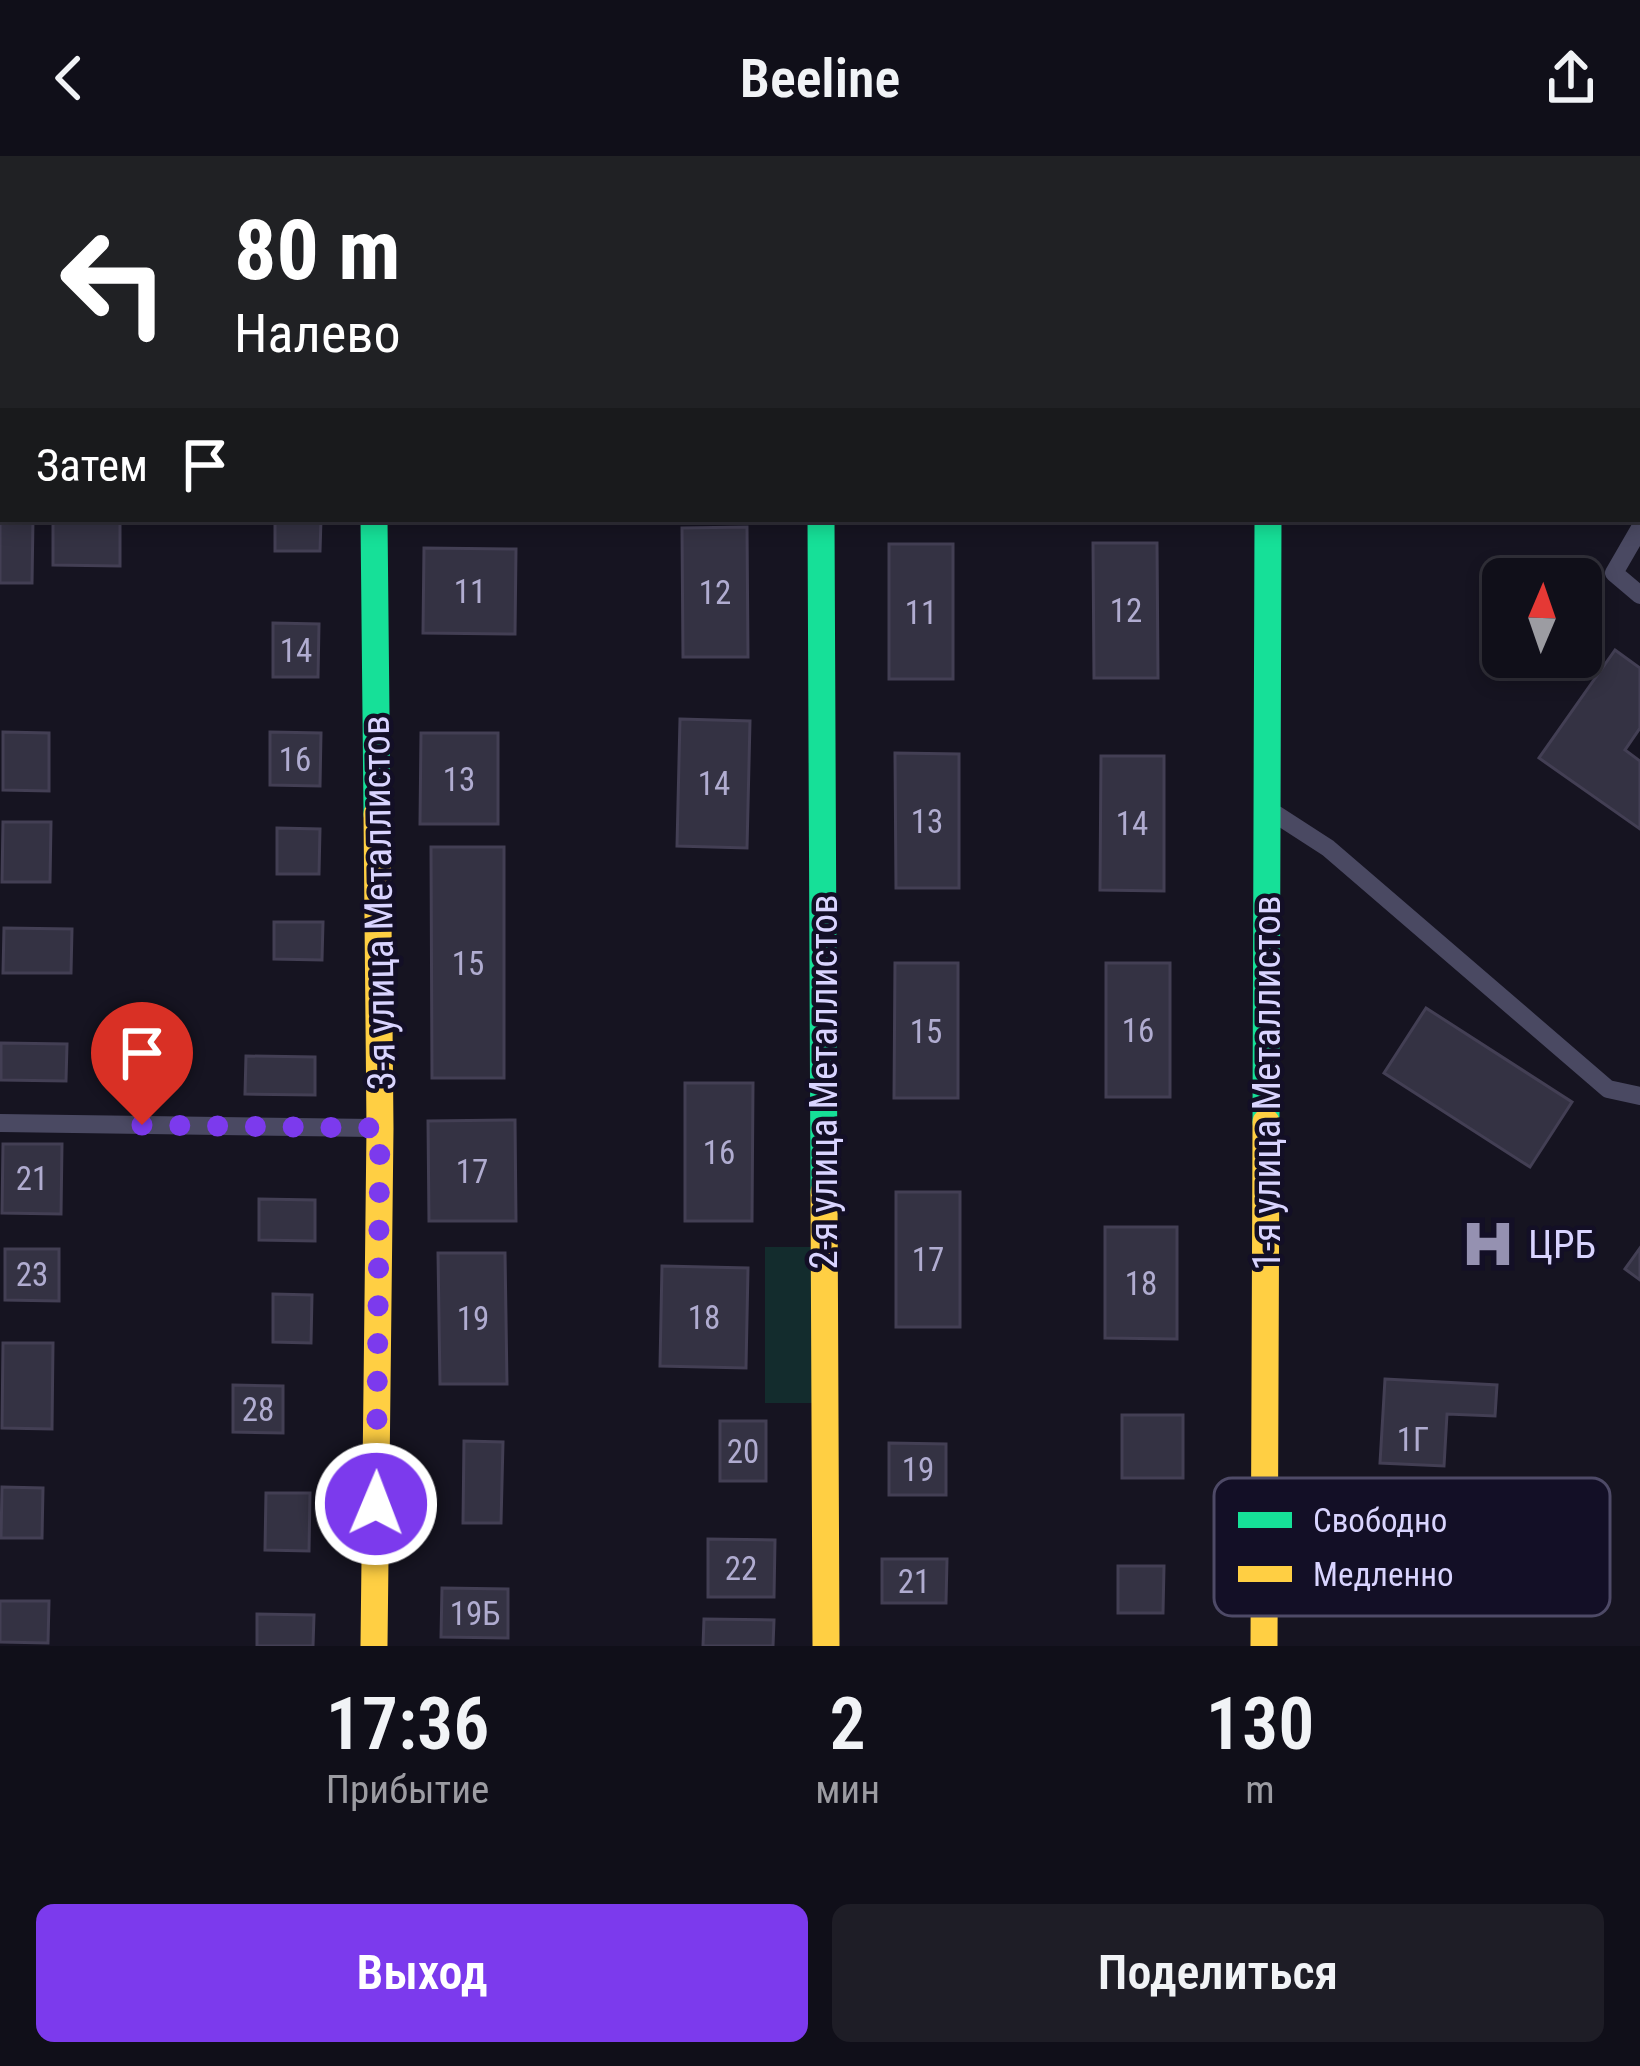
<!DOCTYPE html>
<html lang="ru">
<meta charset="utf-8">
<style>
body{margin:0;font-family:"Roboto Condensed",sans-serif;background:#1e1d26;color:#f1f3f6;height:100vh;display:flex;flex-direction:column;font-size:45px;white-space:nowrap}
*{box-sizing:border-box;margin:0}
p{font-size:39px;color:#9c9ca2}
.icon{flex:none;width:66px;height:66px;fill:none;stroke:currentColor;stroke-width:2;stroke-linecap:round;stroke-linejoin:round}
.map{position:relative;height:1490px;overflow:hidden}
.sheet{display:flex;flex-direction:column;background:#100f19;flex:1}
.sheet>*{flex:none}
.hud{position:absolute;left:0px;top:0px;width:1641px;height:366px;box-shadow:0 6px 18px #0003,0 0 0 3px #302f38;background:#202124;color:#fff;overflow:hidden}
.needle{width:78px;rotate:2deg}
.buttons{position:absolute;left:1482px;top:402px;display:grid;gap:24px}
.buttons a{display:grid;place-items:center;width:120px;height:120px;border-radius:18px;background:#100f19;box-shadow:0 6px 18px #0003,0 0 0 3px #302f38;font-size:60px}
.pin{position:absolute;display:grid;place-items:center;width:102px;height:102px;color:#fff;margin:-123px -51px;border-radius:50% 50% 50% 0;rotate:-45deg;box-shadow:0 0 12px #0007}
.pin .icon{rotate:45deg}
.me{position:absolute;width:132px;margin:-66px;rotate:1deg;stroke-linejoin:round;filter:drop-shadow(0 0 9px #0008)}
.turn{display:flex;align-items:center;gap:42px;height:252px;padding:0 36px;font-size:54px}
.turn .icon{width:156px;height:156px;stroke-width:2.5}
.turn b{display:block;font-size:84px;line-height:102px}
.then{display:flex;align-items:center;height:114px;padding:0 36px;background:#0003;gap:24px;font-size:45px}
.eta{display:flex;justify-content:space-evenly;align-items:center;height:204px;text-align:center}
.eta b{font-size:72px;font-weight:600;line-height:84px}
.button{display:flex;gap:24px;margin-top:auto;padding:24px 36px}
.button a{flex:1;height:138px;border-radius:18px;background:#7c3aed;color:#fff;font-size:48px;font-weight:600;line-height:138px;text-align:center}
.button a+a{background:#1e1d26;color:#f1f3f6}
header{display:flex;justify-content:space-between;align-items:center;height:156px;padding:0 36px;background:#100f19;font-size:54px;font-weight:600}
.map>svg:first-child{display:block}
.green{fill:#132c2d}
.building{fill:#343243;stroke:#433f54;stroke-width:3}
.lines{fill:none;stroke-linecap:round;stroke-linejoin:round}
.lane{stroke:#4a4962;stroke-width:18}
.street{stroke:#4a4962;stroke-width:39}
.fast{stroke:#16e098;stroke-width:27}
.slow{stroke:#ffcf43;stroke-width:27}
.route{stroke:#7c3aed;stroke-width:21;stroke-dasharray:0 37.8}
.labels{text-anchor:middle;stroke-width:9;stroke-linejoin:round;paint-order:stroke}
.number-label{font-size:33px;fill:#b0acd0}
.street-label{font-size:39px;fill:#d9d4ff;stroke:#130f26}
.poi-label{font-size:39px;fill:#d9d4ff;stroke:#130f26;text-anchor:start}
.key{fill:#130f26;stroke:#4e4a67;stroke-width:3}
.key-label{font-size:33px;fill:#d9d4ff}
</style>
<header><svg class="icon" aria-label="back" viewBox="0 0 24 24"><path d="M15 5l-7 7 7 7"/></svg>Beeline<svg class="icon" aria-label="share" viewBox="0 0 24 24"><path d="M12 15V3M7 8l5-5 5 5M5 13v7h14v-7"/></svg></header>
<div class="map">
<svg width="1640" height="1490" viewBox="0 0 1640 1490">
<rect width="100%" height="100%" fill="#161421"/>
<!-- green -->
<path class="green" d="M765,1091H813L812,1247H765Z"/>
<!-- building -->
<g class="building">
<path d="M214,0L292,2V3H214Z"/>
<rect x="893" y="0" width="82" height="3"/>
<path d="M0,358L3,363H33L32,427H0Z"/>
<path d="M53,363H120V410L53,409Z"/>
<path d="M275,363H321L320,395H275Z"/>
<path d="M747,371L748,501H683L682,372Z"/>
<path d="M1093,387H1157L1158,522H1094Z"/>
<rect x="889" y="388" width="64" height="135"/>
<path d="M424,392L516,393L515,478L423,477Z"/>
<path d="M273,467L319,468L318,521H273Z"/>
<path d="M1615,494L1640,512V572L1625,594L1640,605V673L1539,602Z"/>
<path d="M680,563L750,565L747,692L677,690Z"/>
<path d="M3,576L49,577V635L3,634Z"/>
<path d="M270,576L321,577L320,630L270,629Z"/>
<path d="M421,577H498V668H420Z"/>
<path d="M895,597L959,598V732H896Z"/>
<path d="M1101,600H1164V735L1100,734Z"/>
<path d="M3,666H51L50,726H2Z"/>
<path d="M277,672L320,673L319,718H277Z"/>
<path d="M431,691H504V922H432Z"/>
<path d="M274,766H323L322,804L274,803Z"/>
<path d="M4,772L72,773L71,817H3Z"/>
<path d="M895,807H958V942H894Z"/>
<rect x="1106" y="807" width="64" height="134"/>
<path d="M1426,852L1572,946L1530,1011L1384,917Z"/>
<path d="M1,887L67,888L66,925L1,924Z"/>
<path d="M246,900L315,901V939L245,938Z"/>
<path d="M685,927H753L752,1065H685Z"/>
<path d="M515,964L516,1065H429L428,965Z"/>
<path d="M3,988H62L61,1058L2,1057Z"/>
<rect x="896" y="1036" width="64" height="135"/>
<path d="M259,1043L315,1044V1085L259,1084Z"/>
<path d="M1105,1071H1177V1183L1105,1182Z"/>
<path d="M1640,1092V1124L1625,1113Z"/>
<path d="M5,1093H59V1145L5,1144Z"/>
<path d="M438,1097H505L507,1228H440Z"/>
<path d="M662,1110L748,1112L746,1212L660,1210Z"/>
<path d="M273,1138L312,1139L311,1187L273,1186Z"/>
<path d="M3,1187H53L52,1273L2,1272Z"/>
<path d="M1385,1223L1497,1229L1495,1260L1447,1258L1444,1310L1380,1307Z"/>
<path d="M233,1229L283,1230V1277L233,1276Z"/>
<rect x="1122" y="1259" width="61" height="63"/>
<rect x="720" y="1265" width="46" height="60"/>
<path d="M464,1285L503,1286L501,1367H463Z"/>
<path d="M889,1287L946,1288V1339H889Z"/>
<path d="M2,1331L43,1332L42,1382H1Z"/>
<path d="M266,1337H310L309,1395L265,1394Z"/>
<path d="M708,1383L775,1384L774,1441H708Z"/>
<path d="M882,1403H947L946,1447H882Z"/>
<path d="M1118,1410H1164L1163,1457H1118Z"/>
<path d="M442,1432L508,1433V1482L441,1481Z"/>
<path d="M0,1445H49L48,1487L0,1486Z"/>
<path d="M257,1458L314,1459L313,1490H257Z"/>
<path d="M704,1463L774,1464L773,1490H703Z"/>
</g>
<g class="lines">
<!-- lane -->
<g class="lane">
<path d="M1638,141H1640"/>
<path d="M1640,372L1614,417L1640,439"/>
<path d="M1277,659L1328,692L1608,933L1640,940"/>
<path d="M0,967L375,972"/>
</g>
<!-- street -->
<g class="street">
<path d="M820,0V3"/>
<path d="M1265,0V3"/>
<path d="M378,3V0"/>
<path d="M0,294L3,293"/>
</g>
<!-- fast -->
<g class="fast">
<path d="M374,363L377,658"/>
<path d="M821,363L824,1036"/>
<path d="M1266,966L1268,363"/>
</g>
<!-- slow -->
<g class="slow">
<path d="M824,1036L826,1490"/>
<path d="M374,1490L380,972L377,658"/>
<path d="M1264,1490L1266,966"/>
</g>
</g>
<g class="lines">
<!-- route -->
<path class="route" d="M142,969L380,972L376,1348"/>
</g>
<!-- icons -->
<defs>
<symbol id="hospital-bare" viewBox="-9 -9 18 18"><path d="M-5-5h3v3.5h4V-5h3V5h-3V1.5h-4V5h-3Z" fill="#9591b1" stroke="#130f26" stroke-width="2.5" paint-order="stroke"/></symbol>
</defs>
<g fill-rule="evenodd">
<use href="#hospital-bare" x="1450" y="1050" width="76" height="76"/>
</g>
<g class="labels">
<!-- number labels -->
<g class="number-label">
<text x="470" y="447">11</text>
<text x="715" y="448">12</text>
<text x="1126" y="466">12</text>
<text x="921" y="468">11</text>
<text x="296" y="506">14</text>
<text x="295" y="615">16</text>
<text x="459" y="635">13</text>
<text x="714" y="639">14</text>
<text x="927" y="677">13</text>
<text x="1132" y="679">14</text>
<text x="468" y="819">15</text>
<text x="1138" y="886">16</text>
<text x="926" y="887">15</text>
<text x="719" y="1008">16</text>
<text x="472" y="1027">17</text>
<text x="32" y="1034">21</text>
<text x="928" y="1115">17</text>
<text x="32" y="1130">23</text>
<text x="1141" y="1139">18</text>
<text x="704" y="1173">18</text>
<text x="473" y="1174">19</text>
<text x="258" y="1265">28</text>
<text x="1413" y="1295">1Г</text>
<text x="743" y="1307">20</text>
<text x="918" y="1325">19</text>
<text x="741" y="1424">22</text>
<text x="914" y="1437">21</text>
<text x="475" y="1469">19Б</text>
</g>
<!-- street labels -->
<g class="street-label">
<text transform="translate(378 747) rotate(-91)" y="14">3-я улица Металлистов</text>
<text transform="translate(823 926) rotate(-90)" y="14">2-я улица Металлистов</text>
<text transform="translate(1266 927) rotate(-90)" y="14">1-я улица Металлистов</text>
</g>
<!-- poi labels -->
<g class="poi-label">
<text x="1528" y="1102">ЦРБ</text>
</g>
</g>
<!-- legend -->
<rect x="1214" y="1322" width="396" height="138" rx="18" class="key"/>
<rect x="1238" y="1356" width="54" height="16" fill="#16e098"/>
<rect x="1238" y="1410" width="54" height="16" fill="#ffcf43"/>
<g class="key-label">
<text x="1313" y="1376">Свободно</text>
<text x="1313" y="1430">Медленно</text>
</g>
</svg>
<div class="buttons">
<a><svg class="needle" viewBox="-14 -14 28 28"><path d="M0-13l5 13h-10z" fill="#e53935"/><path d="M0 13l5-13h-10z" fill="#9c9ca2"/></svg></a>
</div>
<div class="pin" style="left:142px;top:969px;background:#d93025"><svg class="icon" aria-label="arrive" viewBox="0 0 24 24"><path d="M6 21V4h12l-3 4 3 4H6"/></svg></div>
<svg class="me" style="left:376px;top:1348px" viewBox="-20 -20 40 40"><circle r="17" fill="#7c3aed" stroke="#fff" stroke-width="3"/><path d="M0-11L8 9 0 5-8 9z" fill="#fff"/></svg>
<div class="hud">
<div class="turn"><svg class="icon" aria-label="left" viewBox="0 0 24 24"><path d="M17 20v-9H6M10 6l-5 5 5 5"/></svg><div><b>80 m</b>Налево</div></div>
<div class="then">Затем<svg class="icon" aria-label="arrive" viewBox="0 0 24 24"><path d="M6 21V4h12l-3 4 3 4H6"/></svg></div>
</div>
</div>
<section class="sheet">
<div class="eta">
<div><b>17:36</b><p>Прибытие</p></div>
<div><b>2</b><p>мин</p></div>
<div><b>130</b><p>m</p></div>
</div>
<div class="button"><a>Выход</a><a>Поделиться</a></div>
</section>
